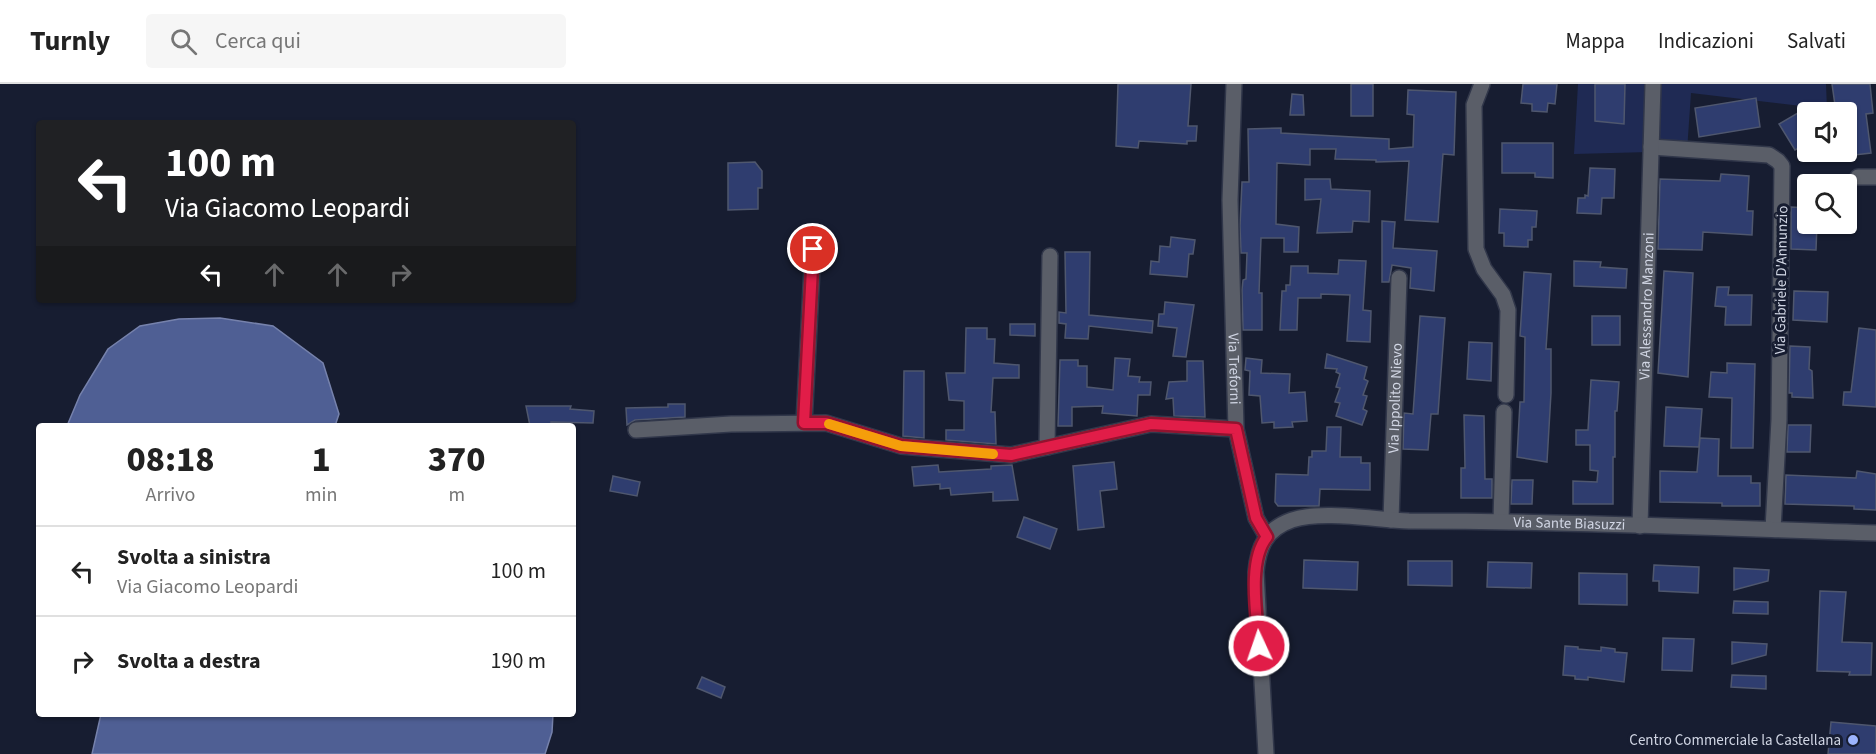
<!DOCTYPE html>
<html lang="it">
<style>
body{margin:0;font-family:"Source Sans 3",sans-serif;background:#f6f6f6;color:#222;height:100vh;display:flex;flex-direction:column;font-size:22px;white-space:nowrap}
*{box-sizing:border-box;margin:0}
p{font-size:20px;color:#767676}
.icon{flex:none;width:33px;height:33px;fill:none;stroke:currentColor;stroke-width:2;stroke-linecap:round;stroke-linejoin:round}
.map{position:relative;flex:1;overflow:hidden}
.drawer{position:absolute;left:36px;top:339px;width:540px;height:294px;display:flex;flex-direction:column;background:#fff;border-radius:6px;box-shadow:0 2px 4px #0004}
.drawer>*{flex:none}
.hud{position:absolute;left:36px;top:36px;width:540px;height:183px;border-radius:6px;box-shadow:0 2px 4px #0004;background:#202124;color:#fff;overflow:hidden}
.buttons{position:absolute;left:1797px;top:18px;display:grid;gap:12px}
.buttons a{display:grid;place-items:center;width:60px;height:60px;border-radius:6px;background:#fff;box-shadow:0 2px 4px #0004;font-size:30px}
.pin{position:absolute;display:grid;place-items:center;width:51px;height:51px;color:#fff;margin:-26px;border:3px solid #fff;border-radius:50%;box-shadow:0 2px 6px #0007}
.me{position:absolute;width:66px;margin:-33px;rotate:357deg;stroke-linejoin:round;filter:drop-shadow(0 0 4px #0008)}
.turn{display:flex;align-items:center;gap:21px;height:126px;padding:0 30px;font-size:27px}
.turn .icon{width:78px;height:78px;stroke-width:2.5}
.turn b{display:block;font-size:42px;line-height:51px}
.lanes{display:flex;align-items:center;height:57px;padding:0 30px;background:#0003;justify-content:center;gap:30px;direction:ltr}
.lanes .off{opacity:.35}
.eta{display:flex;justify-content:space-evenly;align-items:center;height:102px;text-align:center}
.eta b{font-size:36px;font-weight:800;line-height:42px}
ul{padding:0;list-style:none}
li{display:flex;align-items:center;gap:18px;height:90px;padding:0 30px;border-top:2px solid #e0e0e0}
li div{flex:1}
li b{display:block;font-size:22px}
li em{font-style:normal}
header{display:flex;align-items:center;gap:36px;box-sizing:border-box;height:84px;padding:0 30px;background:#fff;border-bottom:2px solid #e0e0e0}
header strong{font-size:28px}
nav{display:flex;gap:33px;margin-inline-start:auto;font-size:21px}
.search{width:420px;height:54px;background:#f6f6f6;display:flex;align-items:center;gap:15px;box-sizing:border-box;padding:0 21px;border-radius:6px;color:#767676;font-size:22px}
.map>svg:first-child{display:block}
.green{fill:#1f2a54}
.water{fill:#4f5f94;stroke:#7682ac;stroke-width:1.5}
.building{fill:#2f3d6f;stroke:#4f576e;stroke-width:1.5}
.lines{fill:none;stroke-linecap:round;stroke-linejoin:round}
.minor-casing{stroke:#31374a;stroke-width:18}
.tertiary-casing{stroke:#31374a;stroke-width:18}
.minor{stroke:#5a5e68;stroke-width:15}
.tertiary{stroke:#5a5e68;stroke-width:15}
.route-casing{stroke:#92132f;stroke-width:15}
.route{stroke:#e11d48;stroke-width:10}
.slow{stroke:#f59e0b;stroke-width:10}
.poi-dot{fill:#9cb4fd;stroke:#171d31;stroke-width:2}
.labels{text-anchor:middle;stroke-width:6;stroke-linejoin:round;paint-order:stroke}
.street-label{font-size:15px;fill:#d0d5e3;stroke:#171d31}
.poi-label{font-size:15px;fill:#d0d5e3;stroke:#171d31;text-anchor:end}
</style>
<header>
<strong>Turnly</strong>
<div class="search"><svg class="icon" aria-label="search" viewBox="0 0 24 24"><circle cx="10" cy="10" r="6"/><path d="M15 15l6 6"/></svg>Cerca qui</div>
<nav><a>Mappa</a><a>Indicazioni</a><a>Salvati</a></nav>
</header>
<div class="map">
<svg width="1876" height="670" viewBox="0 0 1876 670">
<rect width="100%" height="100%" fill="#171d31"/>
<!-- green -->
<path class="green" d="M1578,0H1826L1827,25L1691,9L1687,67L1574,70Z"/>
<!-- water -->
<g class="water">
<path d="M220,234L273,242L323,279L339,330L335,342H67L80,311L108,265L140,242L179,235Z"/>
<path d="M101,630H553L552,648L545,670H92Z"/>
</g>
<!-- building -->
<g class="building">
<path d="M1118,0H1191L1188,42H1197L1196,57H1187V60L1139,57L1138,64L1116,62Z"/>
<rect x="1351" y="0" width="22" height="32"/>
<path d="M1523,0H1557L1555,20L1548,19L1547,28L1532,27V20L1521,19Z"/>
<path d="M1595,0H1625L1624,40L1595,37Z"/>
<path d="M1832,0H1870L1873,29L1866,30L1871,69L1846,72V28H1836Z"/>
<path d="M1408,6L1456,8L1454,71L1443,70L1438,138L1405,136L1409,77L1376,78V76L1335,75L1336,65H1310V81L1277,79L1276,140L1299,143L1298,168H1284V154H1261L1259,209H1262V246H1243L1242,206L1243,196L1246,195L1247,169H1241L1240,142L1242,98H1249L1248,45L1281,44V49L1389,55V65L1413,63L1414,31L1407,30Z"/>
<path d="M1292,10L1303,11L1304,31H1290Z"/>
<path d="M1756,14L1760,43L1699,53L1695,24Z"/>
<path d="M1808,23V59L1795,66L1779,40Z"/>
<path d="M1502,59H1553V94L1535,93V89H1502Z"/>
<path d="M755,78L762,87V104H758V125L728,126V79Z"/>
<path d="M1590,84L1615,85L1614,114H1602L1601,130L1577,129L1578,114H1585V111L1588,112Z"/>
<path d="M1721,90L1749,92L1747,127H1753L1752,151L1703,148L1702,166L1658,165L1660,95L1720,97Z"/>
<path d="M1305,95H1330L1331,105L1370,107L1369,138L1353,137L1352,148L1317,149L1321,115L1305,116Z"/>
<path d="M1791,123L1808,124V140H1817L1816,166L1791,165Z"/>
<path d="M1500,125L1537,127L1536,143H1532V156H1528V163L1504,162V149H1499Z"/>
<path d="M1382,137L1395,138L1393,164L1437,167L1434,207L1410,204L1411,184L1392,181L1389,198H1382Z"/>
<path d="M1171,153L1195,156L1193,170H1189L1187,193L1150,190L1151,177L1159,178L1160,162L1170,163Z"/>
<path d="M1065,168H1090L1089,231L1153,237L1152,249L1089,242L1088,255L1065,254L1066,240L1059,239V228L1066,229Z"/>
<path d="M1339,176L1366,177L1363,226L1371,227L1370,258L1347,257L1350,211L1321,210V214H1298L1297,246H1280L1282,207H1286V201H1290L1291,182H1308V189L1338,190Z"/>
<path d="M1574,177L1601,178L1600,183L1627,185L1626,204L1574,202Z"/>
<path d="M1664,187L1693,189L1688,293L1658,289Z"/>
<path d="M1524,188L1551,190L1546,265H1551V309L1547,378L1517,373L1520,318H1524L1525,253L1520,252Z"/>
<path d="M1717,203H1729L1728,211H1752L1751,241H1725L1726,223L1715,222Z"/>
<path d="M1794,207L1828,208L1827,238L1793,236Z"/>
<path d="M1165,218L1194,221L1186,273L1173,272L1177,244L1158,242L1159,230H1164Z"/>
<path d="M1420,232L1445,234L1438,330H1431L1428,366L1403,365L1404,329L1413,330Z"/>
<rect x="1592" y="232" width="28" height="29"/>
<path d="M1010,240H1035V252L1010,251Z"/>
<path d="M966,244H987V255H995L994,279L1019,281V294H993L991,328H995L996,360L946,356V346H964V317L949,316L946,289H965Z"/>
<path d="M1859,244L1876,246V323L1843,321L1844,308H1851Z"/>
<path d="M1469,258L1492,259L1491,297L1467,295Z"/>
<path d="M1790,262L1810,263L1809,285L1812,287L1813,314L1792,313V309H1789Z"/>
<path d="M1327,270L1367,283L1364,295L1368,297L1363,311L1367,312L1363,325L1367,327L1362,341L1336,332L1340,319L1335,318L1340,304L1336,303L1340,290L1336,288L1337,285L1325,284Z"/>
<path d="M1115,274L1130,275L1128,292L1140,293L1139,298H1151L1150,311H1138L1137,332L1102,329L1103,322L1072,323V342H1058L1060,276H1078V282H1087V303L1113,306Z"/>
<path d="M1246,274L1262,276L1261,289L1290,290L1289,309L1305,308L1307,337L1292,338L1293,343L1274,344V338L1262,339L1260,312L1249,311L1250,287L1245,286Z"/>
<path d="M1187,277H1203L1205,333L1174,332L1173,314L1166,315L1169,298L1187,297Z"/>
<path d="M1727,279L1755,280L1753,364H1731L1732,314L1709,313L1711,288L1727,289Z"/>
<path d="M904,287H924V354L903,352Z"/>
<path d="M1591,296L1619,298L1617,327H1615V373H1613V420H1573V397L1597,398L1598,387L1590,386V361H1576V346H1588Z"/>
<path d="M668,320H685V333L635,336L627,341L626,324L668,323Z"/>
<path d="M526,322H571L570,325L594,327L593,339L551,338V342H530Z"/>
<path d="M1666,323L1702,325L1699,363L1664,362Z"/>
<path d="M1464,331L1484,332L1485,395H1492V414H1461V384H1465Z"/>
<path d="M1788,341H1811L1810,368H1787Z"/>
<path d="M1327,343H1341L1340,373H1361V379H1370V406L1320,405L1319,422H1278L1275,418L1276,390L1308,391L1309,373H1312V367H1326Z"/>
<path d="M1700,354L1719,355L1718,392H1751V399H1760V422H1722V419L1660,418V387L1697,388Z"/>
<path d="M1114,378L1117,405L1100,407L1104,443L1078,446L1073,382Z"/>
<path d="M938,381L939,388L991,385V382L1012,381L1018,416L993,417V408L951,411L950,404L940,405V400L914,402L912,383Z"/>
<path d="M1857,387L1876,390V426L1854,425V422L1785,420L1786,391L1856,394Z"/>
<path d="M613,392L640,398L637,412L610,407Z"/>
<path d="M1512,396H1533L1532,420H1511Z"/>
<path d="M1024,433L1057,445L1050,465L1017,453Z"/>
<path d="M1304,476L1358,478L1357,506L1303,504Z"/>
<path d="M1408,477H1452V502L1408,501Z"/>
<path d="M1488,478L1532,479L1531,504L1487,503Z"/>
<path d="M1654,481L1699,483L1698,509L1659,507V497H1653Z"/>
<path d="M1734,484L1769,486L1768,497L1734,506Z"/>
<path d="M1579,489L1627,490V521L1579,520Z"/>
<path d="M1820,507L1846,508L1842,558L1872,559L1871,591H1849L1850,588L1817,587Z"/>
<path d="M1734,517L1768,518V530L1733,529Z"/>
<path d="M1663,554L1694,555L1692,587L1662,586Z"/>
<path d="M1732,558L1767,560L1766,571L1732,580Z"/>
<path d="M1565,562L1578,563V565L1601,567V563L1615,565V568L1627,569L1624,598L1588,593V596L1575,595V592L1563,591Z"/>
<path d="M1732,591L1766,592V605L1731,603Z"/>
<path d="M702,593L725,603L721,614L697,604Z"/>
<path d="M1831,638L1876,642V670H1828Z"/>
</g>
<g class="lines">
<defs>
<g id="minor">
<path d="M1482,0L1474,21L1476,165L1484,185L1503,211L1508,226L1506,311"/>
<path d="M1651,63L1769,71L1778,77L1782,82L1779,336L1773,445"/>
<path d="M1858,93H1876"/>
<path d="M804,339L813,165"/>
<path d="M636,346L731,340L826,339L901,362L1011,371L1151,340L1236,345"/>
<path d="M1047,363L1050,172"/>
<path id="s1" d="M1391,436L1399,194"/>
<path d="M1501,437L1504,328"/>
<path id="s2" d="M1640,442L1653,0"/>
</g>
<g id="tertiary">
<path id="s3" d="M1234,0L1230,116L1236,345L1256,434L1267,453"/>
<path id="s4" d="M1266,670L1256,488C1258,463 1266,445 1292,436C1323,426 1375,436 1409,437C1565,437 1720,444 1876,449"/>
</g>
</defs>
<!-- minor casing -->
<use href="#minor" class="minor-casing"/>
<!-- tertiary casing -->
<use href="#tertiary" class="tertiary-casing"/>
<!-- minor -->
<use href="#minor" class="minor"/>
<!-- tertiary -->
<use href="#tertiary" class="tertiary"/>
</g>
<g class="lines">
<defs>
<path id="route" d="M813,165L804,339H826L901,362L1011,371L1151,340L1236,345L1256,434L1267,453C1247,477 1257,532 1259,562"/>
</defs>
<!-- route casing -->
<use href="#route" class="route-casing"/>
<!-- route -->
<use href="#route" class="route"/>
<!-- slow -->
<path class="slow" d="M829,340L901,362L993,370"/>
</g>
<!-- markers -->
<circle class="poi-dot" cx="1853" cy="656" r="6"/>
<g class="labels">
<!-- street labels -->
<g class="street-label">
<text transform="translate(1781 196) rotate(-89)" y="5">Via Gabriele D'Annunzio</text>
<text dy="5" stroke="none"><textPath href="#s2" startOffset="220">Via Alessandro Manzoni</textPath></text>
<text dy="5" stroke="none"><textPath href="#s3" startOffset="285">Via Treforni</textPath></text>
<text dy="5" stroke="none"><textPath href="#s1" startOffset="122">Via Ippolito Nievo</textPath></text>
<text dy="5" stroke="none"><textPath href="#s4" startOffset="528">Via Sante Biasuzzi</textPath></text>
</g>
<!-- poi labels -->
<g class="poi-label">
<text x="1841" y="661">Centro Commerciale la Castellana</text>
</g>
</g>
</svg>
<div class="buttons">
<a><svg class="icon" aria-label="sound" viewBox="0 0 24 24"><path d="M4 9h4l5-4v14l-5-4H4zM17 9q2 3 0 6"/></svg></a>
<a><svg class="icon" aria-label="search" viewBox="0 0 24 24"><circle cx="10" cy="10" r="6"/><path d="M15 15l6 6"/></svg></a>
</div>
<div class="pin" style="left:813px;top:165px;background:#d93025"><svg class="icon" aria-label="arrive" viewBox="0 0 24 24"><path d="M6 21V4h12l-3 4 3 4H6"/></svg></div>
<svg class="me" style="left:1259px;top:562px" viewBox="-20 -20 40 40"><circle r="17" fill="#e11d48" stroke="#fff" stroke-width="3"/><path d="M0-11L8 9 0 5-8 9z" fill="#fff"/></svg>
<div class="hud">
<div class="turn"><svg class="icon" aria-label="left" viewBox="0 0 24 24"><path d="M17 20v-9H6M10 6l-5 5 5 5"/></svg><div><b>100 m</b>Via Giacomo Leopardi</div></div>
<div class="lanes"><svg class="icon" aria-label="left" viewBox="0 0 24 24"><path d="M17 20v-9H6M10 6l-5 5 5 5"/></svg><svg class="icon off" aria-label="ahead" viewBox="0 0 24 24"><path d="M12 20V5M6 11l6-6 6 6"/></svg><svg class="icon off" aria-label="ahead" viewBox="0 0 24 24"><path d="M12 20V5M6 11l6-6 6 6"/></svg><svg class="icon off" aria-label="right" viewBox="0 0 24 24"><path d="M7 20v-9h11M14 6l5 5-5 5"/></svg></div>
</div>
<section class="drawer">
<div class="eta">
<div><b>08:18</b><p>Arrivo</p></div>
<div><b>1</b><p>min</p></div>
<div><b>370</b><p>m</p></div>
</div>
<ul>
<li><svg class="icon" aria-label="left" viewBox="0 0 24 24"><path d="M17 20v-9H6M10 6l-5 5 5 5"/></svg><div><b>Svolta a sinistra</b><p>Via Giacomo Leopardi</p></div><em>100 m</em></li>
<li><svg class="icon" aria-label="right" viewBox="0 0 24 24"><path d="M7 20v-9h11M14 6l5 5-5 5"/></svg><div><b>Svolta a destra</b></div><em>190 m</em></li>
</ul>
</section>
</div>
